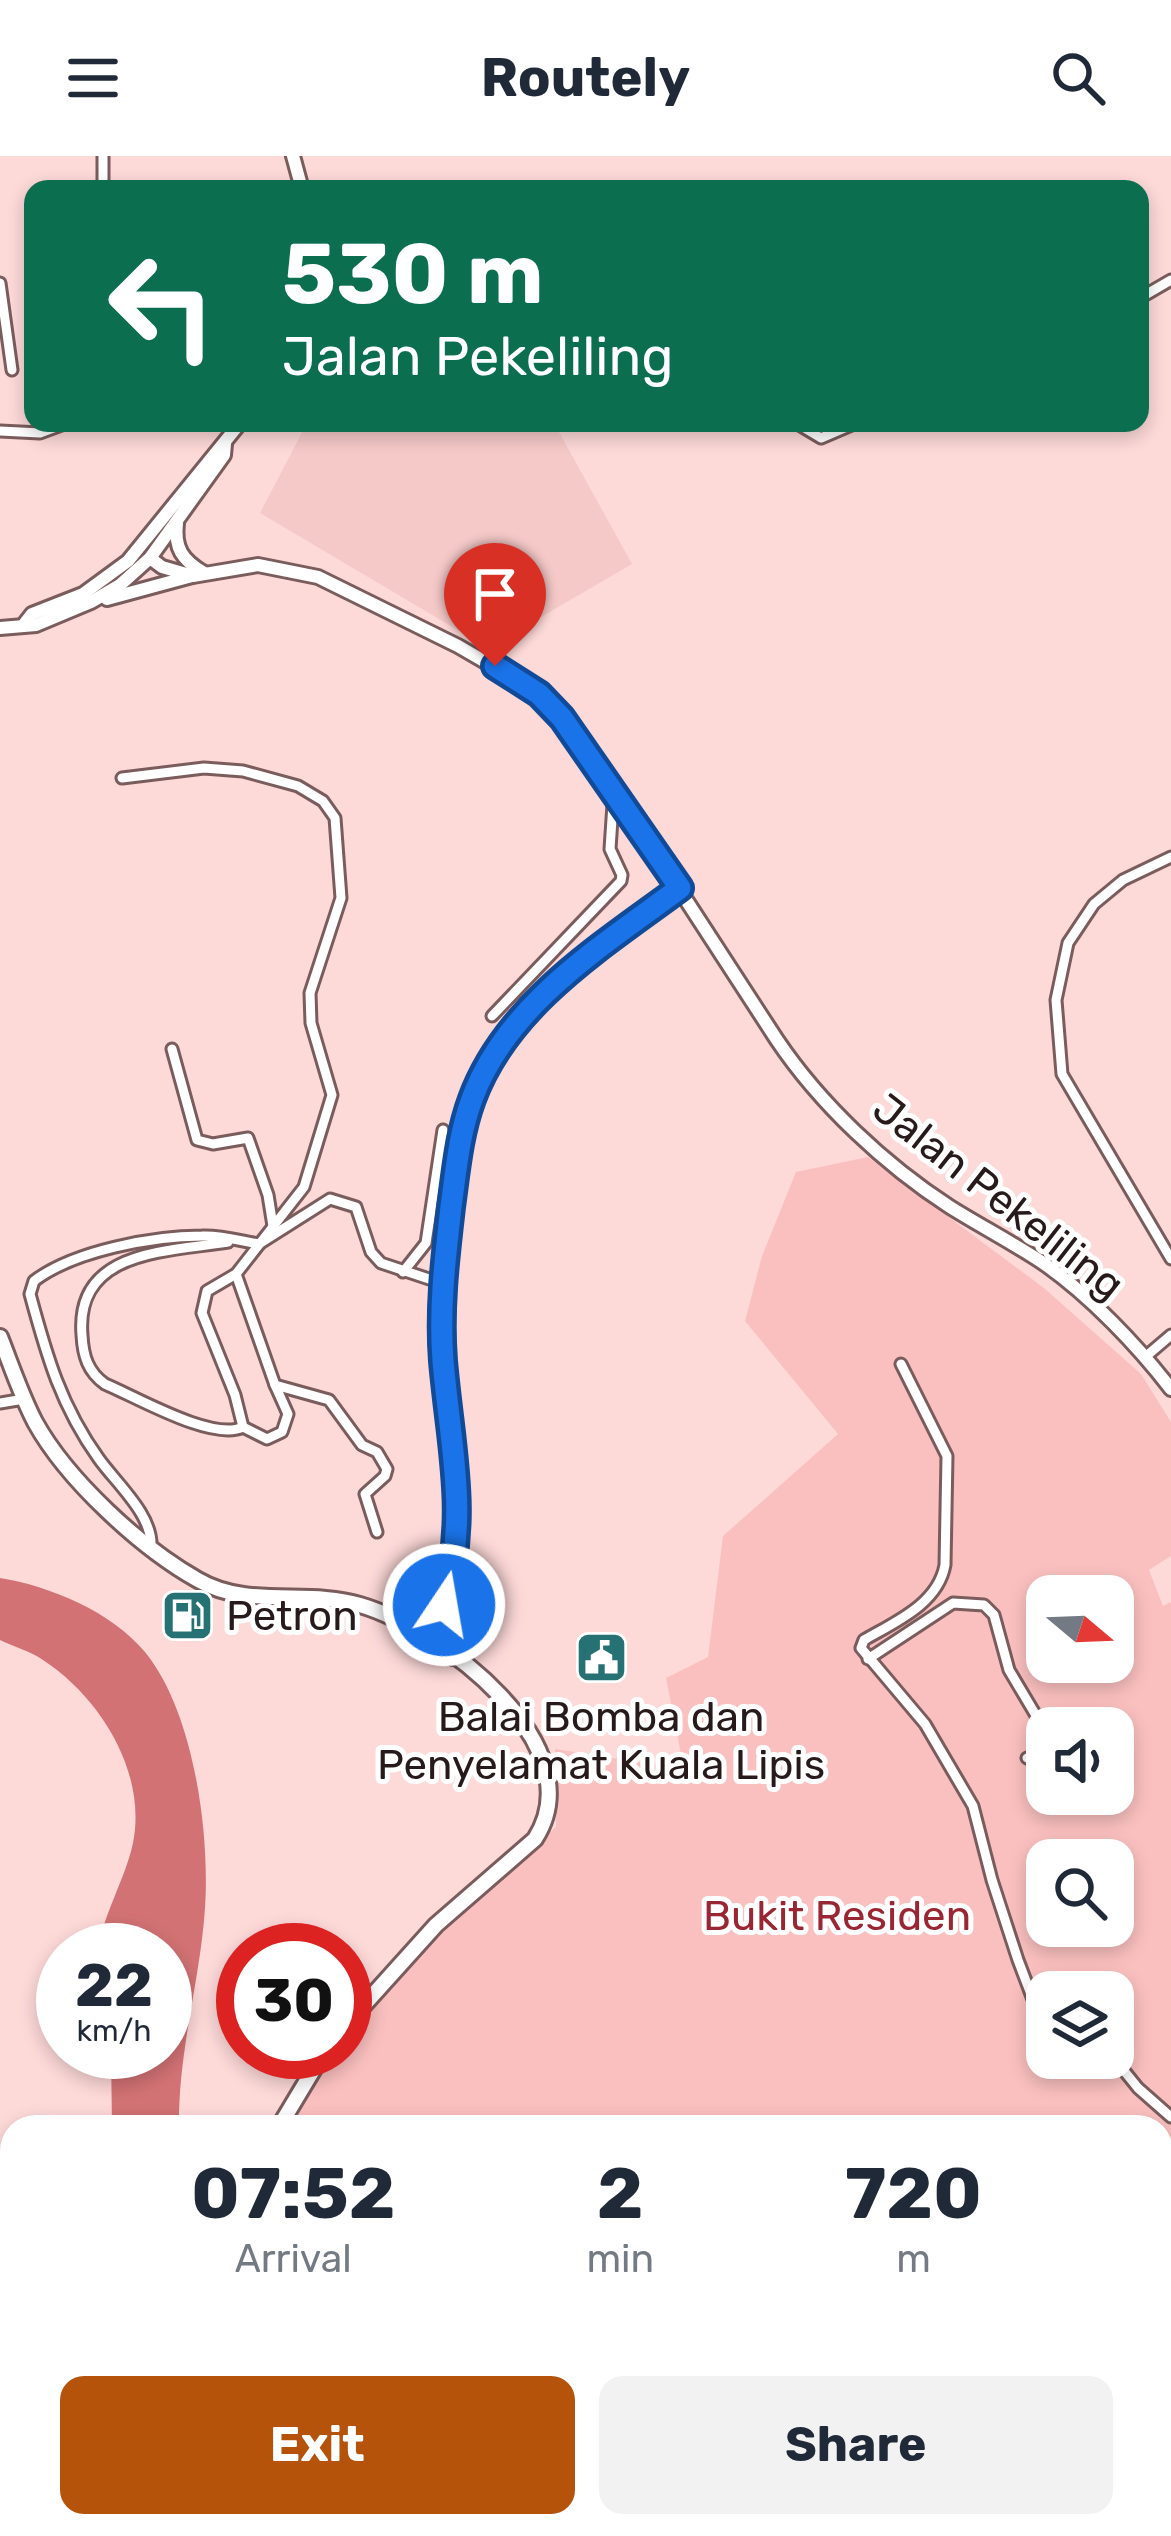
<!DOCTYPE html>
<style>
body{margin:0;font-family:Rubik,sans-serif;background:#f2f2f3;color:#1f2937;height:100vh;display:flex;flex-direction:column;font-size:45px;white-space:nowrap}
*{box-sizing:border-box;margin:0}
p{font-size:39px;color:#747a83}
.icon{flex:none;width:66px;height:66px;fill:none;stroke:currentColor;stroke-width:2;stroke-linecap:round;stroke-linejoin:round}
.map{position:relative;flex:1;overflow:hidden}
.drawer{position:absolute;left:0px;top:1959px;width:1173px;height:423px;display:flex;flex-direction:column;background:#fff;border-radius:36px 36px 0 0;box-shadow:0 6px 18px #0003}
.drawer>*{flex:none}
.guide{position:absolute;left:24px;top:24px;width:1125px;height:252px;border-radius:24px;box-shadow:0 6px 18px #0003;background:#0b6e4f;color:#fff;overflow:hidden}
.needle{width:78px;rotate:109deg}
.tools{position:absolute;left:1026px;top:1419px;display:grid;gap:24px}
.tools a{display:grid;place-items:center;width:108px;height:108px;border-radius:24px;background:#fff;box-shadow:0 6px 18px #0003;font-size:60px}
.speed{position:absolute;left:36px;top:1767px;display:flex;gap:24px;font-size:60px;font-weight:700;text-align:center}
.speed>*{display:grid;place-content:center;width:156px;height:156px;border-radius:50%;background:#fff;box-shadow:0 6px 18px #0003;line-height:1}
.speed small{font-size:30px;font-weight:400}
.speed .limit{border:18px solid #d22;background:#fff;color:#111}
.pin{position:absolute;display:grid;place-items:center;width:102px;height:102px;color:#fff;margin:-123px -51px;border-radius:50% 50% 50% 0;rotate:-45deg;box-shadow:0 0 12px #0007}
.pin .icon{rotate:45deg}
.me{position:absolute;width:132px;margin:-66px;rotate:12deg;stroke-linejoin:round;filter:drop-shadow(0 0 9px #0008)}
.turn{display:flex;align-items:center;gap:42px;height:252px;padding:0 60px;font-size:54px}
.turn .icon{width:156px;height:156px;stroke-width:2.5}
.turn b{display:block;font-size:84px;line-height:102px}
.eta{display:flex;justify-content:space-evenly;align-items:center;height:204px;text-align:center}
.eta b{font-size:72px;font-weight:700;line-height:84px}
.cta{display:flex;gap:24px;margin-top:auto;padding:24px 60px}
.cta a{flex:1;height:138px;border-radius:24px;background:#b45309;color:#fff;font-size:48px;font-weight:700;line-height:138px;text-align:center}
.cta a+a{background:#f2f2f3;color:#1f2937}
header{display:flex;justify-content:space-between;align-items:center;height:156px;padding:0 60px;background:#fff;font-size:54px;font-weight:700}
.map>svg:first-child{display:block}
.built{fill:#f5c9c8}
.green{fill:#fac0bf;fill-rule:evenodd}
.water{fill:#d27274}
.lines{fill:none;stroke-linecap:round;stroke-linejoin:round}
.minor-casing{stroke:#7a5c5c;stroke-width:15}
.tertiary-casing{stroke:#7a5c5c;stroke-width:18}
.secondary-casing{stroke:#7a5c5c;stroke-width:20}
.minor{stroke:#fff;stroke-width:9}
.tertiary{stroke:#fff;stroke-width:12}
.secondary{stroke:#fff;stroke-width:14}
.route-casing{stroke:#114b97;stroke-width:30}
.route{stroke:#1a73e8;stroke-width:21}
.labels{text-anchor:middle;stroke-width:10;stroke-linejoin:round;paint-order:stroke}
.street-label{font-size:42px;fill:#261a1a;stroke:#fff}
.poi-label{font-size:42px;fill:#261a1a;stroke:#fff;text-anchor:start}
.park-label{font-size:42px;fill:#9a2533;stroke:#fff}
</style>
<header><svg class="icon" aria-label="menu" viewBox="0 0 24 24"><path d="M4 6h16M4 12h16M4 18h16"/></svg>Routely<svg class="icon" aria-label="search" viewBox="0 0 24 24"><circle cx="10" cy="10" r="6"/><path d="M15 15l6 6"/></svg></header>
<div class="map">
<svg width="1171" height="2380" viewBox="0 0 1171 2380">
<rect width="100%" height="100%" fill="#fdd9d8"/>
<!-- built -->
<path class="built" d="M307,267H554L632,408L488,492L260,357Z"/>
<!-- green -->
<path class="green" d="M868,1001L1044,1132L1141,1218L1171,1266V1400L1149,1414L1163,1450L1171,1446V2380H235L236,2370H1161V1971H281L304,1927L331,1896H345V1880L438,1773L556,1671L555,1593L684,1613L666,1522L708,1501L723,1380L838,1278L745,1165L762,1100L796,1016ZM1047,1440H1113V1506H1047ZM1047,1572H1113V1638H1047ZM1047,1704H1113V1770H1047ZM1047,1836H1113V1902H1047Z"/>
<!-- water -->
<g class="water">
<path d="M0,1422C50,1430 112,1456 145,1496C194,1556 210,1677 205,1752C200,1826 178,1895 179,1971H112L111,1896H165V1794H98C104,1756 125,1724 133,1687C147,1617 101,1542 43,1504C30,1495 14,1491 0,1484Z"/>
<path d="M12,2258V2338L0,2352V2270Z"/>
</g>
<g class="lines">
<defs>
<g id="minor">
<path d="M103,33V0"/>
<path d="M0,127L12,214"/>
<path d="M1140,142L1171,124"/>
<path d="M796,267L821,282L856,267"/>
<path d="M0,275L40,277L67,267"/>
<path d="M122,622L204,612L243,615L298,630L323,645L335,662L341,742L310,837L311,867L332,939L304,1031L236,1118L275,1229L329,1244L362,1289L377,1296L387,1313L385,1320L365,1338L377,1376"/>
<path d="M1171,701L1123,724L1094,748L1068,787L1056,844L1062,918L1171,1103"/>
<path d="M492,860L621,725L622,719L610,693L614,633"/>
<path d="M172,893L197,984L213,988L248,982L268,1039L273,1070"/>
<path d="M228,1086C166,1096 75,1094 82,1179C83,1200 88,1216 105,1228C136,1241 213,1286 243,1271L235,1239L202,1157L207,1135L236,1118"/>
<path d="M403,1116L426,1087L443,974"/>
<path d="M1144,1202L1171,1179"/>
<path d="M901,1208L947,1300L945,1409C938,1448 895,1466 864,1484L861,1492L925,1568L973,1650L992,1724L1018,1804L1037,1854L1047,1867"/>
<path d="M0,1247L24,1243"/>
<path d="M243,1271L267,1283L282,1276L288,1258L275,1229"/>
<path d="M151,1391C153,1359 117,1328 99,1303C61,1250 47,1201 30,1138L34,1125C73,1095 153,1080 202,1080C221,1079 241,1085 259,1088L330,1043L356,1051L371,1096L381,1107L441,1127"/>
<path d="M432,1486C448,1440 461,1393 460,1343C458,1298 448,1252 444,1207C439,1155 444,1104 451,1052C456,1016 459,979 471,944C506,848 602,791 680,732"/>
<path d="M868,1503L953,1447L984,1449L994,1459L1009,1514L1047,1578"/>
<path d="M1027,1602L1040,1608L1047,1603"/>
<path d="M1113,1901L1138,1932L1171,1961"/>
<path d="M1171,2267L1167,2292L1171,2343"/>
</g>
<g id="tertiary">
<path d="M293,0L302,33"/>
<path d="M177,367C174,392 182,404 204,417"/>
<path d="M150,402L162,411L193,420L258,409L318,421L458,490L539,537L614,633L777,884C820,948 885,1009 950,1051C982,1071 1015,1088 1046,1109C1091,1141 1137,1189 1171,1233"/>
<path d="M107,443L192,420"/>
<path d="M25,467L32,458L83,438L128,405L240,267"/>
<path d="M0,472L36,469L91,446L120,429L150,402L224,299L225,288"/>
</g>
<g id="secondary">
<path d="M0,1181C11,1209 21,1239 35,1266C67,1324 141,1392 198,1424C248,1453 307,1433 360,1449C439,1472 596,1589 535,1683L436,1769L345,1870"/>
<path d="M441,1460L453,1501"/>
<path d="M404,1469L444,1449"/>
<path d="M279,1971L324,1896"/>
<path d="M230,2380V2370"/>
</g>
</defs>
<!-- minor casing -->
<use href="#minor" class="minor-casing"/>
<!-- tertiary casing -->
<use href="#tertiary" class="tertiary-casing"/>
<!-- secondary casing -->
<use href="#secondary" class="secondary-casing"/>
<!-- minor -->
<use href="#minor" class="minor"/>
<!-- tertiary -->
<use href="#tertiary" class="tertiary"/>
<!-- secondary -->
<use href="#secondary" class="secondary"/>
</g>
<g class="lines">
<defs>
<path id="route" d="M444,1449C469,1357 451,1296 443,1205C439,1153 445,1103 451,1051C456,1015 459,978 472,943C507,848 602,790 680,732L562,562L539,538L495,510"/>
</defs>
<!-- route casing -->
<use href="#route" class="route-casing"/>
<!-- route -->
<use href="#route" class="route"/>
</g>
<!-- icons -->
<defs>
<symbol id="fuel-square" viewBox="-11 -11 22 22"><rect x="-9" y="-9" width="18" height="18" rx="4" fill="#267174" stroke="#fff"/><path d="M-5.5-6h7V0h2V4h1.3V-2.5L3-4.5l.8-.8L6-3V5H2.5V1h-1V6h-7ZM-4.2-4.7v3.2H.2V-4.7Z" fill="#fff"/></symbol>
<symbol id="civic-square" viewBox="-11 -11 22 22"><rect x="-9" y="-9" width="18" height="18" rx="4" fill="#267174" stroke="#fff"/><path d="M-.6-6.5H3V-4.5H.6V-3L4-1V1h2V6H-6V1h2V-1L-.6-3ZM-1.2 2.5V6h2.4V2.5Z" fill="#fff"/></symbol>
</defs>
<g fill-rule="evenodd">
<use href="#fuel-square" x="158" y="1430" width="59" height="59"/>
<use href="#civic-square" x="572" y="1472" width="59" height="59"/>
</g>
<g class="labels">
<!-- street labels -->
<g class="street-label">
<text transform="translate(999 1040) rotate(38)" y="15">Jalan Pekeliling</text>
</g>
<!-- poi labels -->
<g class="poi-label">
<text x="226" y="1474">Petron</text>
<text x="601" y="1575" text-anchor="middle">Balai Bomba dan<tspan x="601" dy="48">Penyelamat Kuala Lipis</tspan></text>
</g>
<!-- park labels -->
<g class="park-label">
<text x="837" y="1774">Bukit Residen</text>
</g>
</g>
</svg>
<div class="tools">
<a><svg class="needle" viewBox="-14 -14 28 28"><path d="M0-13l5 13h-10z" fill="#e53935"/><path d="M0 13l5-13h-10z" fill="#747a83"/></svg></a>
<a><svg class="icon" aria-label="sound" viewBox="0 0 24 24"><path d="M4 9h4l5-4v14l-5-4H4zM17 9q2 3 0 6"/></svg></a>
<a><svg class="icon" aria-label="search" viewBox="0 0 24 24"><circle cx="10" cy="10" r="6"/><path d="M15 15l6 6"/></svg></a>
<a><svg class="icon" aria-label="layers" viewBox="0 0 24 24"><path d="M12 4l9 5-9 5-9-5zM3 14l9 5 9-5"/></svg></a>
</div>
<div class="speed"><div>22<small>km/h</small></div><div class="limit">30</div></div>
<div class="pin" style="left:495px;top:510px;background:#d93025"><svg class="icon" aria-label="arrive" viewBox="0 0 24 24"><path d="M6 21V4h12l-3 4 3 4H6"/></svg></div>
<svg class="me" style="left:444px;top:1449px" viewBox="-20 -20 40 40"><circle r="17" fill="#1a73e8" stroke="#fff" stroke-width="3"/><path d="M0-11L8 9 0 5-8 9z" fill="#fff"/></svg>
<div class="guide">
<div class="turn"><svg class="icon" aria-label="left" viewBox="0 0 24 24"><path d="M17 20v-9H6M10 6l-5 5 5 5"/></svg><div><b>530 m</b>Jalan Pekeliling</div></div>
</div>
<section class="drawer">
<div class="eta">
<div><b>07:52</b><p>Arrival</p></div>
<div><b>2</b><p>min</p></div>
<div><b>720</b><p>m</p></div>
</div>
<div class="cta"><a>Exit</a><a>Share</a></div>
</section>
</div>
